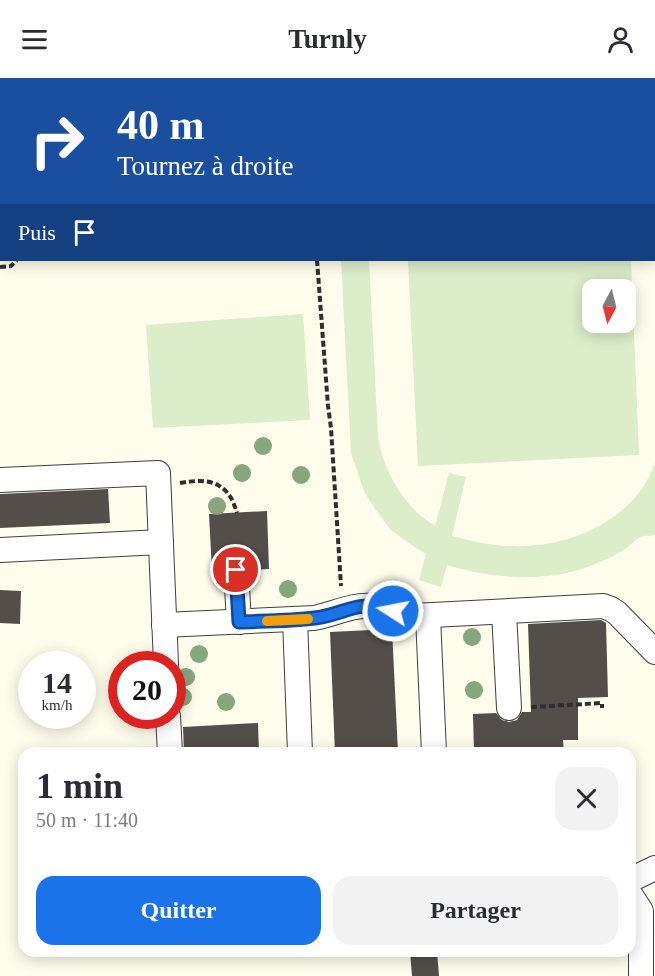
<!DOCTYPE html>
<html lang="fr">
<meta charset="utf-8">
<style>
body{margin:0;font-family:Georgia,serif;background:#f2f2f3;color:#2b2b33;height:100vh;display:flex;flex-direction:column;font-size:22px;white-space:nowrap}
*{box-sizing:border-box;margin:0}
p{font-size:20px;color:#7c7c81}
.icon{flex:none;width:33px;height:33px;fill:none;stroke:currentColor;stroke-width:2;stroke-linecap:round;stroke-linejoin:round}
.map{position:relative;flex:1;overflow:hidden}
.details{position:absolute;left:18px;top:669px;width:618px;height:210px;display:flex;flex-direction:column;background:#fff;border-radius:18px;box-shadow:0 3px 15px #0003}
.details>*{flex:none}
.top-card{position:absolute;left:0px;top:0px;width:656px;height:183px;box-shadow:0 3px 15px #0003;background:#1a4fa0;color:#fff;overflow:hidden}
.needle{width:39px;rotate:187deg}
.controls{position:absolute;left:582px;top:201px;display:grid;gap:12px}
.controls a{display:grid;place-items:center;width:54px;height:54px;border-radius:12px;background:#fff;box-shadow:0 3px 15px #0003;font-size:30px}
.speed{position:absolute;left:18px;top:573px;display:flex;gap:12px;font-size:30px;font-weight:700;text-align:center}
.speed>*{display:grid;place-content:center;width:78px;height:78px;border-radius:50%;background:#fff;box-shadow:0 3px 15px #0003;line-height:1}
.speed small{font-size:15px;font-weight:400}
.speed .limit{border:9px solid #d22;background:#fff;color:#111}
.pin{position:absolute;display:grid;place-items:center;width:51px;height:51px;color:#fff;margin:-26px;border:3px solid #fff;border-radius:50%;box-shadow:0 2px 6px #0007}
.me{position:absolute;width:66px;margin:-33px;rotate:281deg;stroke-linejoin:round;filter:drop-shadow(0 0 4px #0008)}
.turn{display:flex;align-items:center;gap:21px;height:126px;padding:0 18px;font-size:27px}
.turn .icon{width:78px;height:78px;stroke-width:2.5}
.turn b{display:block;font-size:42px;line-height:51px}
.then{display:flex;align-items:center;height:57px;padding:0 18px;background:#0003;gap:12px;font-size:22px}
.round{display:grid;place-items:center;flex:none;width:63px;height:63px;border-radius:18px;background:#f2f2f3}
.summary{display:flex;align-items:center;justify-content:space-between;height:102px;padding:0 18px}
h1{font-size:36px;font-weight:600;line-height:45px}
.primary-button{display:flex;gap:12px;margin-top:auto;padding:12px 18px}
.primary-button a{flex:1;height:69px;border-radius:18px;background:#1a73e8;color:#fff;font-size:24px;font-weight:600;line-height:69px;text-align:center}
.primary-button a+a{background:#f2f2f3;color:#2b2b33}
header{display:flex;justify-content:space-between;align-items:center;height:78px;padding:0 18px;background:#fff;font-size:27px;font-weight:600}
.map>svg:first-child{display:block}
.pitch{fill:#dbedc9;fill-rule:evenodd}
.building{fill:#534e49}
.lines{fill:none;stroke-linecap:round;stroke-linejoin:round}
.minor-casing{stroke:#3f3f3f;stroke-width:26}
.path{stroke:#2e2e2e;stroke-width:4;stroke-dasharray:6 3;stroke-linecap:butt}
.minor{stroke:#fff;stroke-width:24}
.tree{fill:#86a67c}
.route-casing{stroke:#114b97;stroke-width:15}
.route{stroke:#1a73e8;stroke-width:10}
.slow{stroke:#f59e0b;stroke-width:10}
</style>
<header><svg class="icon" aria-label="menu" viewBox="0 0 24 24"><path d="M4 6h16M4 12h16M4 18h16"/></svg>Turnly<svg class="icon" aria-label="person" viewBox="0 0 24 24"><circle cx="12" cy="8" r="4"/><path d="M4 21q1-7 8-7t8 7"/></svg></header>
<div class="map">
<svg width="655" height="898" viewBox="0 0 655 898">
<rect width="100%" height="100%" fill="#fefdeb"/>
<!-- pitch -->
<g class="pitch">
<path d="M636,0H655V167L654,2L637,1Z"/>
<path d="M341,182H369L378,359C384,395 404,429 435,448L449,395L466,399L452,458C471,463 491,468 511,468C556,470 603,454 634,421C643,411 650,398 655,385V457C651,458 645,457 641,459C634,462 629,469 622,473C616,477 609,480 602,483C553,506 497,502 447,487L441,509L419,502L426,476L407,464L390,451L375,431L364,413L351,375Z"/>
<path d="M408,182H631L639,377L418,388ZM592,212H626V244H592Z"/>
<path d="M303,236L310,342L153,350L146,247Z"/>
</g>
<!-- building -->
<g class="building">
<path d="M108,411L110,445L0,450V416Z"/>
<path d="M267,433L269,491L250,492L248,484L243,480L236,478L228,480L223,486L222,493H212L209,436Z"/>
<path d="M0,512L21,513L20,546L0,545Z"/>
<path d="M601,542L606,545L608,619L578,620V662H563L564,675H474L473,636L496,635L502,642L509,644L517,642L522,634H531L528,546Z"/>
<path d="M392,551L398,675H335L330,554Z"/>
<path d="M258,645L259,675H184L183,649Z"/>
<path d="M410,873H437L439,898H412Z"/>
</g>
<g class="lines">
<defs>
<g id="minor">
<path d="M60,2L61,0"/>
<path d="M0,76L2,74"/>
<path d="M0,402L158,395L166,586"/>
<path d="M0,472L161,464"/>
<path d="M236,492L239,544"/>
<path d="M504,534L509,630"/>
<path d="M428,538L434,675"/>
<path d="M295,541L300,675"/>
<path d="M164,547L314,540C332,537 352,526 371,528C385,528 399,536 413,538L603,528L611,531L617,535L655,574"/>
<path d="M168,638L170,675"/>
<path d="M630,802L655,790"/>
<path d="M630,816L641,833V898"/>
</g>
</defs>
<!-- minor casing -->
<use href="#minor" class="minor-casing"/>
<!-- path -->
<g class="path">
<path d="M118,0L119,2"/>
<path d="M305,0V2"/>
<path d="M0,106L2,104"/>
<path d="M0,159H2"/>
<path d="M317,182L328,328L331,350L341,508"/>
<path d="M0,189L11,188L17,182"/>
<path d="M180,405C198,402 217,400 229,417C233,422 235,429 237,435"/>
<path d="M531,629L602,625V630"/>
</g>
<!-- minor -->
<use href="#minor" class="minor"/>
</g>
<!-- trees -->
<g class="tree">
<circle cx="263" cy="368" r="9"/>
<circle cx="242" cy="395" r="9"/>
<circle cx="301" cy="397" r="9"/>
<circle cx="217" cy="428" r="9"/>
<circle cx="288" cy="511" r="9"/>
<circle cx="472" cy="559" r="9"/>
<circle cx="199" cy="576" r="9"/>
<circle cx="186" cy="599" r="9"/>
<circle cx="474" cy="612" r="9"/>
<circle cx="183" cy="619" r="9"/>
<circle cx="226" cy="624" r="9"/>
</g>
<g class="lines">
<defs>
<path id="route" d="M236,492L239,544C264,543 290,543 315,540C347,536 357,520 393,533"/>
</defs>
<!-- route casing -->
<use href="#route" class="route-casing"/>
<!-- route -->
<use href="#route" class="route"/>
<!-- slow -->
<path class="slow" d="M267,543L308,541"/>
</g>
</svg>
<div class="controls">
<a><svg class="needle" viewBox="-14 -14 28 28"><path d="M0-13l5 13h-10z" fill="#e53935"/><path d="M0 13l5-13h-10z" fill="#7c7c81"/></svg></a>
</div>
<div class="speed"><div>14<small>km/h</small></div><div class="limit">20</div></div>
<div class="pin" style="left:236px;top:492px;background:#d93025"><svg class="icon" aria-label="arrive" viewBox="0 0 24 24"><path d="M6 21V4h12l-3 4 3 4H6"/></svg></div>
<svg class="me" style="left:393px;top:533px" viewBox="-20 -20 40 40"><circle r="17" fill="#1a73e8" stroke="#fff" stroke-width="3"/><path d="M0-11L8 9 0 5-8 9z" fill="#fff"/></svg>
<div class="top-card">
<div class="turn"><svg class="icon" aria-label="right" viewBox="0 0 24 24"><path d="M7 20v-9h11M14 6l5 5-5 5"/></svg><div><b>40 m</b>Tournez à droite</div></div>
<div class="then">Puis<svg class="icon" aria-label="arrive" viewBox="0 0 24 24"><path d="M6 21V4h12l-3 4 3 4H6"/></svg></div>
</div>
<section class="details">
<div class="summary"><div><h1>1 min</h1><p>50 m · 11:40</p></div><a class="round"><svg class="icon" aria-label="close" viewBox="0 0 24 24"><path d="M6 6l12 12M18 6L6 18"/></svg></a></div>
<div class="primary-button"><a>Quitter</a><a>Partager</a></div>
</section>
</div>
